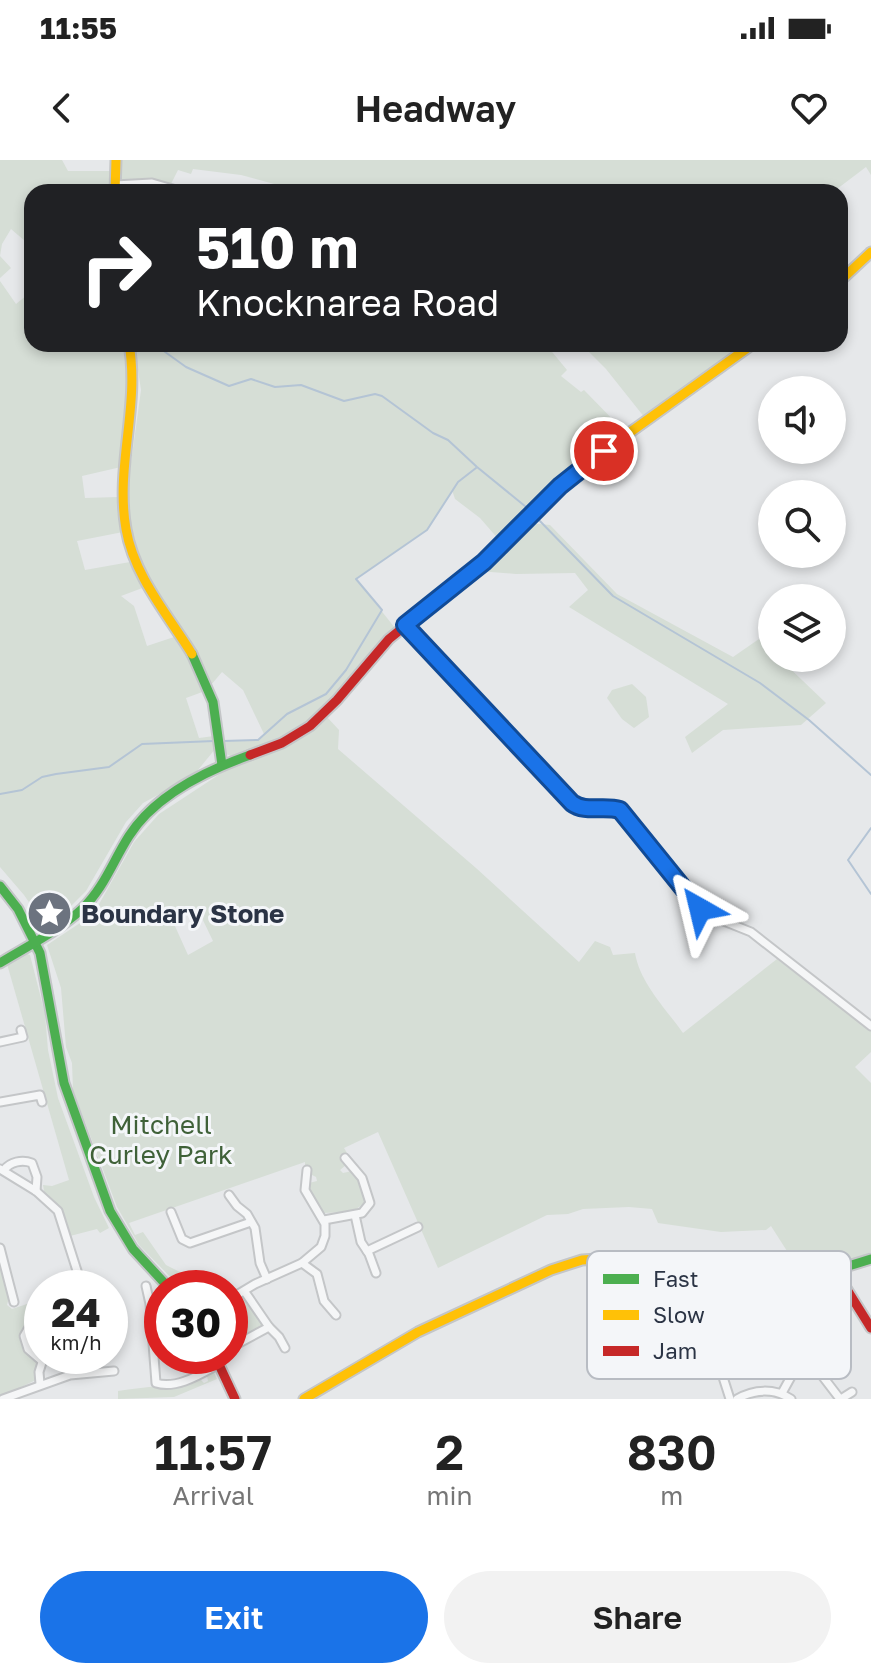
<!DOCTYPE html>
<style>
body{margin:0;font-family:"Golos Text",sans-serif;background:#f2f2f2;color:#222;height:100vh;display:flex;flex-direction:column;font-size:30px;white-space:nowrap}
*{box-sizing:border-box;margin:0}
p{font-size:26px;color:#767676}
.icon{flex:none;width:44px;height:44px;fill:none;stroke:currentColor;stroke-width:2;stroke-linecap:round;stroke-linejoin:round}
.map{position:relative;height:1239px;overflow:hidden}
.side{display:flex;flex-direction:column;background:#fff;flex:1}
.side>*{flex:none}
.top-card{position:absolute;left:24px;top:24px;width:824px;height:168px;border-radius:24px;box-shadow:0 4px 12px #0003;background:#202124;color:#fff;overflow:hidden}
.controls{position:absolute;left:758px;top:216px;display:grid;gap:16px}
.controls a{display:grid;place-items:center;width:88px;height:88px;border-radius:50%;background:#fff;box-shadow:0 4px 12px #0003;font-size:40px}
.speed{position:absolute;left:24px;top:1110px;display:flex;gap:16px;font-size:40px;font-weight:700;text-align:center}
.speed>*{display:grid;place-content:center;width:104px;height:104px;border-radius:50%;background:#fff;box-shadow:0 4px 12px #0003;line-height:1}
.speed small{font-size:20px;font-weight:400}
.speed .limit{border:12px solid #d22;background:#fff;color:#111}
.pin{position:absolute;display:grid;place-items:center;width:68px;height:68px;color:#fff;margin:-34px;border:4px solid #fff;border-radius:50%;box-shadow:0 2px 8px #0007}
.me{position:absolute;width:88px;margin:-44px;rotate:323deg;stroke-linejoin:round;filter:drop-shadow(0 0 6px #0008)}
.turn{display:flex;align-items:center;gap:28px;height:168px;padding:0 40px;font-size:36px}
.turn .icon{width:104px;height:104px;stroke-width:2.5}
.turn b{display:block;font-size:56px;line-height:68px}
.eta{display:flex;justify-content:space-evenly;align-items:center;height:136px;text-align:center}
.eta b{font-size:48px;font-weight:600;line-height:56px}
.cta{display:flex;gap:16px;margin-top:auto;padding:16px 40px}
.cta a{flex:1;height:92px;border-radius:48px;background:#1a73e8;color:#fff;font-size:32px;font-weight:600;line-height:92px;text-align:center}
.cta a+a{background:#f2f2f2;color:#222}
.status{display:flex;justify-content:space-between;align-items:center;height:56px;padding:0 40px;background:#fff;direction:ltr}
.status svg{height:22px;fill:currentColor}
header{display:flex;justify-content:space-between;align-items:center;height:104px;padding:0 40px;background:#fff;font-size:36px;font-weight:600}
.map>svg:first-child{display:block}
.green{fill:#d6ded6}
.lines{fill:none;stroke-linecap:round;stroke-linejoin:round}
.stream{stroke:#b4c4d5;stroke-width:2}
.street-casing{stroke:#c4c6c8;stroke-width:11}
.fast-casing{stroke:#c4c6c8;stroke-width:13}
.slow-casing{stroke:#c4c6c8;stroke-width:13}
.jam-casing{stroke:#c4c6c8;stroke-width:13}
.street{stroke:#f5f6f7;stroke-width:7}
.fast{stroke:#4caf50;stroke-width:9}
.slow{stroke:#ffc107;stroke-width:9}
.jam{stroke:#c62828;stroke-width:9}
.route-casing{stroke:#114b97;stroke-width:20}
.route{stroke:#1a73e8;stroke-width:14}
.labels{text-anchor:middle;stroke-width:6;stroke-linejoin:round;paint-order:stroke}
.poi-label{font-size:26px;font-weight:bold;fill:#2b3445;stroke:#f4f6f9;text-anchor:start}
.park-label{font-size:26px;fill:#3f6138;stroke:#f4f6f9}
.key{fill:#f4f6f9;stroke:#b8bcc3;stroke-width:2}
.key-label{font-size:22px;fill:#2b3445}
</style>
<div class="status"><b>11:55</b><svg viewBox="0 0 49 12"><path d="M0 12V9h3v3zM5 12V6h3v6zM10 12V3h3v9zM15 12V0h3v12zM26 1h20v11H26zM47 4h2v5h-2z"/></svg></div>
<header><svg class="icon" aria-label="back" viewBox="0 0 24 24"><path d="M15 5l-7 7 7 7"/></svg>Headway<svg class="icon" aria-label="heart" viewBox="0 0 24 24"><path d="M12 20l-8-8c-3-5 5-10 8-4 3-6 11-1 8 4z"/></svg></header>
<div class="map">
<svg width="871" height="1239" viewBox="0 0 871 1239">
<rect width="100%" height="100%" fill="#e6e8ea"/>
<!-- green -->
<g class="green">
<path d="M0,0H62L68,11H110L112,14V32H32V87L11,69L2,84L0,96L11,108L0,118Z"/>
<path d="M120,0H871V15L866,7L833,32H285V27L241,15L193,9L191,14L178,10L171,24L153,20L119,21Z"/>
<path d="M0,121L16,144L32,131V184H123L128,232L121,307L82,316L85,338L118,337V356L123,372L77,381L85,410L130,402L145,427L121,436L134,446L147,486L174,477L197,511L205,531L186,538L199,578L214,576L216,588L193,616L143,643L126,662L86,731L58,759L45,758L42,761L24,735L0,707Z"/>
<path d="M134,184H551L548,187L567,210L561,216L581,232L584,230L625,272L500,381L480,358L455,339L452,330L427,370L356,419L395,468C346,511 334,558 267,585C256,589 244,596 231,596L226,594L222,581L258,580L264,574L243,530L222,512L211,525L141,405L130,372L126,339L141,230Z"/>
<path d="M581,184H748L645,258L606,209Z"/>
<path d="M530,363L550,365L617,434L733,497L759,479L772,492V498H779L826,543L801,565L723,570L692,593L685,577L728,544L569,447L588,430L575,413L516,414L478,411Z"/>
<path d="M632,524L646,537L649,557L634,568L622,559L607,538L612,530Z"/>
<path d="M327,557L339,570L338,589L476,708L579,802L595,781L610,787L613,795L635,793C640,823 666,849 683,873L777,799L871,871V892L855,907L871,923V1092L836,1106L801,1113L771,1066L766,1070L721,1072L658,1063L652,1049L629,1047L583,1049L568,1054L547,1055L438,1108L378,972L344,988L347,993L342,999L346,1005L340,1010L343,1013L352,1011L360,1020L366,1042L352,1052L322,1053L306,1031L309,1023L317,1021L316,1017L310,1014L312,1007H305V1002L129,1063L135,1075L143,1072L166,1105L182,1113L188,1128H181L139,1085L117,1047L73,930L72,903L66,887L61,828L47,785L89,757L170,755L188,795L213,781L199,752C173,744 160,749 134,752C120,753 107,752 94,753L134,682L159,654L226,610L291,584Z"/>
<path d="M27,794L30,795L45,854L48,890L58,938L94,1037L109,1068L100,1073L97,1069L70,1076L60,1049L45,1036L43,1025L52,1026L69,1020L7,804Z"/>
<path d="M0,1095L10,1133L7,1145L12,1149L42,1139V1154L25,1167L22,1172L38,1201L36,1220L0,1237Z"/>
<path d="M244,1138L263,1164V1168L230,1184V1143Z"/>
<path d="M213,1210L217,1219L174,1237L118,1239V1231C145,1226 174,1227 200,1219L204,1223L208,1221L207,1216Z"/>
</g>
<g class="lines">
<!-- stream -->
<g class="stream">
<path d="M154,184L186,207L229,226L251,219L275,227L301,225L344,241L375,234L382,236L433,273L448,280L477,307L531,351"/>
<path d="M535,356L613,436L760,523L809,560L871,615"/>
<path d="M223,581L258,580L287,554L326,534L346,510L382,450L356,419L427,370L458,322L476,308"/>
<path d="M0,634L22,630L42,617L56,614L109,607L142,584L214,581"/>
<path d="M871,668L848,700L871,734"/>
</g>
<defs>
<g id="street">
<path d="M115,25L152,23L183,32"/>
<path d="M405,465L572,643L577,648L606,647L620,650L706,754L751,772L871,866"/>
<path d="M0,882L23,877L21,870"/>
<path d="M0,942L40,935L42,942"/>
<path d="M0,1009L36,1031L58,1051L79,1117"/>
<path d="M4,1010C10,1002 22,999 32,1003L37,1017L36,1031"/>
<path d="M229,1035L237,1046L247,1054L255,1068L260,1103L267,1119"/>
<path d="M171,1052L182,1079L190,1083L251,1062"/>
<path d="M355,1055L361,1082L369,1094L376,1113"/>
<path d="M324,1060L362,1053L370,1043L362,1018L345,998"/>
<path d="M0,1088L14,1142"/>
<path d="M367,1091L418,1067"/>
<path d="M302,1103L317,1114L324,1141L336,1155"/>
<path d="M146,1126L150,1144L156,1223C174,1229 196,1217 212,1208"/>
<path d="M245,1132L269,1167L279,1177L285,1188"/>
<path d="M230,1139L255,1124L302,1103L321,1087L325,1076V1064L305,1030L307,1010"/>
<path d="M230,1188L269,1167"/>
<path d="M714,1189L730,1239"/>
<path d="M42,1201L28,1189L24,1176L31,1164L42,1159"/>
<path d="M40,1224L39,1212L44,1196"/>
<path d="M782,1233L793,1213L812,1207L817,1209L840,1239"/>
<path d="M3,1239L70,1215L114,1211"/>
<path d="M737,1239C754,1229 774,1228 791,1239"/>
<path d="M841,1239L852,1232"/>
</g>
<g id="fast">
<path d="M192,494L213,542L222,605"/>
<path d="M0,726L18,749L40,793L64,923L110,1051L133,1089L169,1128"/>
<path d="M0,803C28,786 58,771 82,749C104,728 113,701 129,676C155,635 205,611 250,595"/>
<path d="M612,1098C657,1103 702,1119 745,1122C788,1125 830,1112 871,1099"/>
</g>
<g id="slow">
<path d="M115,32L116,0"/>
<path d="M840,121L871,92"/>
<path d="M129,184C140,246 115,307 126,369C134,416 168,455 192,494"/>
<path d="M554,332L604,291L753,184"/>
<path d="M304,1239L418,1172L551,1110L582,1100L612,1098"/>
</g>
<g id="jam">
<path d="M250,595L282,583L310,566L337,540L389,479L484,402L554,332"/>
<path d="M836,1112L871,1168"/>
<path d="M215,1196L235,1239"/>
</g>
</defs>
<!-- street casing -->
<use href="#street" class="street-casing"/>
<!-- fast casing -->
<use href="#fast" class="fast-casing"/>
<!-- slow casing -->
<use href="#slow" class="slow-casing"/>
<!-- jam casing -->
<use href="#jam" class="jam-casing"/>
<!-- street -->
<use href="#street" class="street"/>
<!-- fast -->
<use href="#fast" class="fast"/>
<!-- slow -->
<use href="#slow" class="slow"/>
<!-- jam -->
<use href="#jam" class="jam"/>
</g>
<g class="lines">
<defs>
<path id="route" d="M604,291L560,326L484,402L405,465L572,643C585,653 604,645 620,650L700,749"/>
</defs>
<!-- route casing -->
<use href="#route" class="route-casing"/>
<!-- route -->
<use href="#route" class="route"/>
</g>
<!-- icons -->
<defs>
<symbol id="sight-disc" viewBox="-11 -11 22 22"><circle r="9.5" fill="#6c737f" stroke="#f4f6f9"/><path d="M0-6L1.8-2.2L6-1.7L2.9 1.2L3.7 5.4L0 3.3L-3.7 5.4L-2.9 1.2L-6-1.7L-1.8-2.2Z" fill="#fff"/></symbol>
</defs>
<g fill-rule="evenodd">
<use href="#sight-disc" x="24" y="728" width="51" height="51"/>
</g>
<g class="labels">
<!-- poi labels -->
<g class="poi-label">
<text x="81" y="763">Boundary Stone</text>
</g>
<!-- park labels -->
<g class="park-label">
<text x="161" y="974">Mitchell<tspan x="161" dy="30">Curley Park</tspan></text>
</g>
</g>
<!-- legend -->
<rect x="587" y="1091" width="264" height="128" rx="12" class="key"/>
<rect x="603" y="1114" width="36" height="10" fill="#4caf50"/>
<rect x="603" y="1150" width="36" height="10" fill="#ffc107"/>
<rect x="603" y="1186" width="36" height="10" fill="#c62828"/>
<g class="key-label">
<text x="653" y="1127">Fast</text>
<text x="653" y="1163">Slow</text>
<text x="653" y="1199">Jam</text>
</g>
</svg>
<div class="controls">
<a><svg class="icon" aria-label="sound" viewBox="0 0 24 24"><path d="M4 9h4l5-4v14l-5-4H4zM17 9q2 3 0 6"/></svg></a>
<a><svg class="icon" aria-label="search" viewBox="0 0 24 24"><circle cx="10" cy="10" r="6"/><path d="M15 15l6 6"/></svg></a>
<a><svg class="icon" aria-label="layers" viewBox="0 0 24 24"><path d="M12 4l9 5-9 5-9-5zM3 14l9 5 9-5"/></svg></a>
</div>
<div class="speed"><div>24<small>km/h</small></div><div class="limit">30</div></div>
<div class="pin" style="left:604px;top:291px;background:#d93025"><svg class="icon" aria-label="arrive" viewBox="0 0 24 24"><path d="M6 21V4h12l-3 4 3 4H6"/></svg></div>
<svg class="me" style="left:700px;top:749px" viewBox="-20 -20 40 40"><path d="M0-17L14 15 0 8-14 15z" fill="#1a73e8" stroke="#fff" stroke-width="4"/></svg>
<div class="top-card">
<div class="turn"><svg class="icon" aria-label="right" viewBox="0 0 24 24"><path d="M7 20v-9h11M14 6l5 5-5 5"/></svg><div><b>510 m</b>Knocknarea Road</div></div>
</div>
</div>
<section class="side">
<div class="eta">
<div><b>11:57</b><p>Arrival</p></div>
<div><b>2</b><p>min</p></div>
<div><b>830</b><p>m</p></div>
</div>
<div class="cta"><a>Exit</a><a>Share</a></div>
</section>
